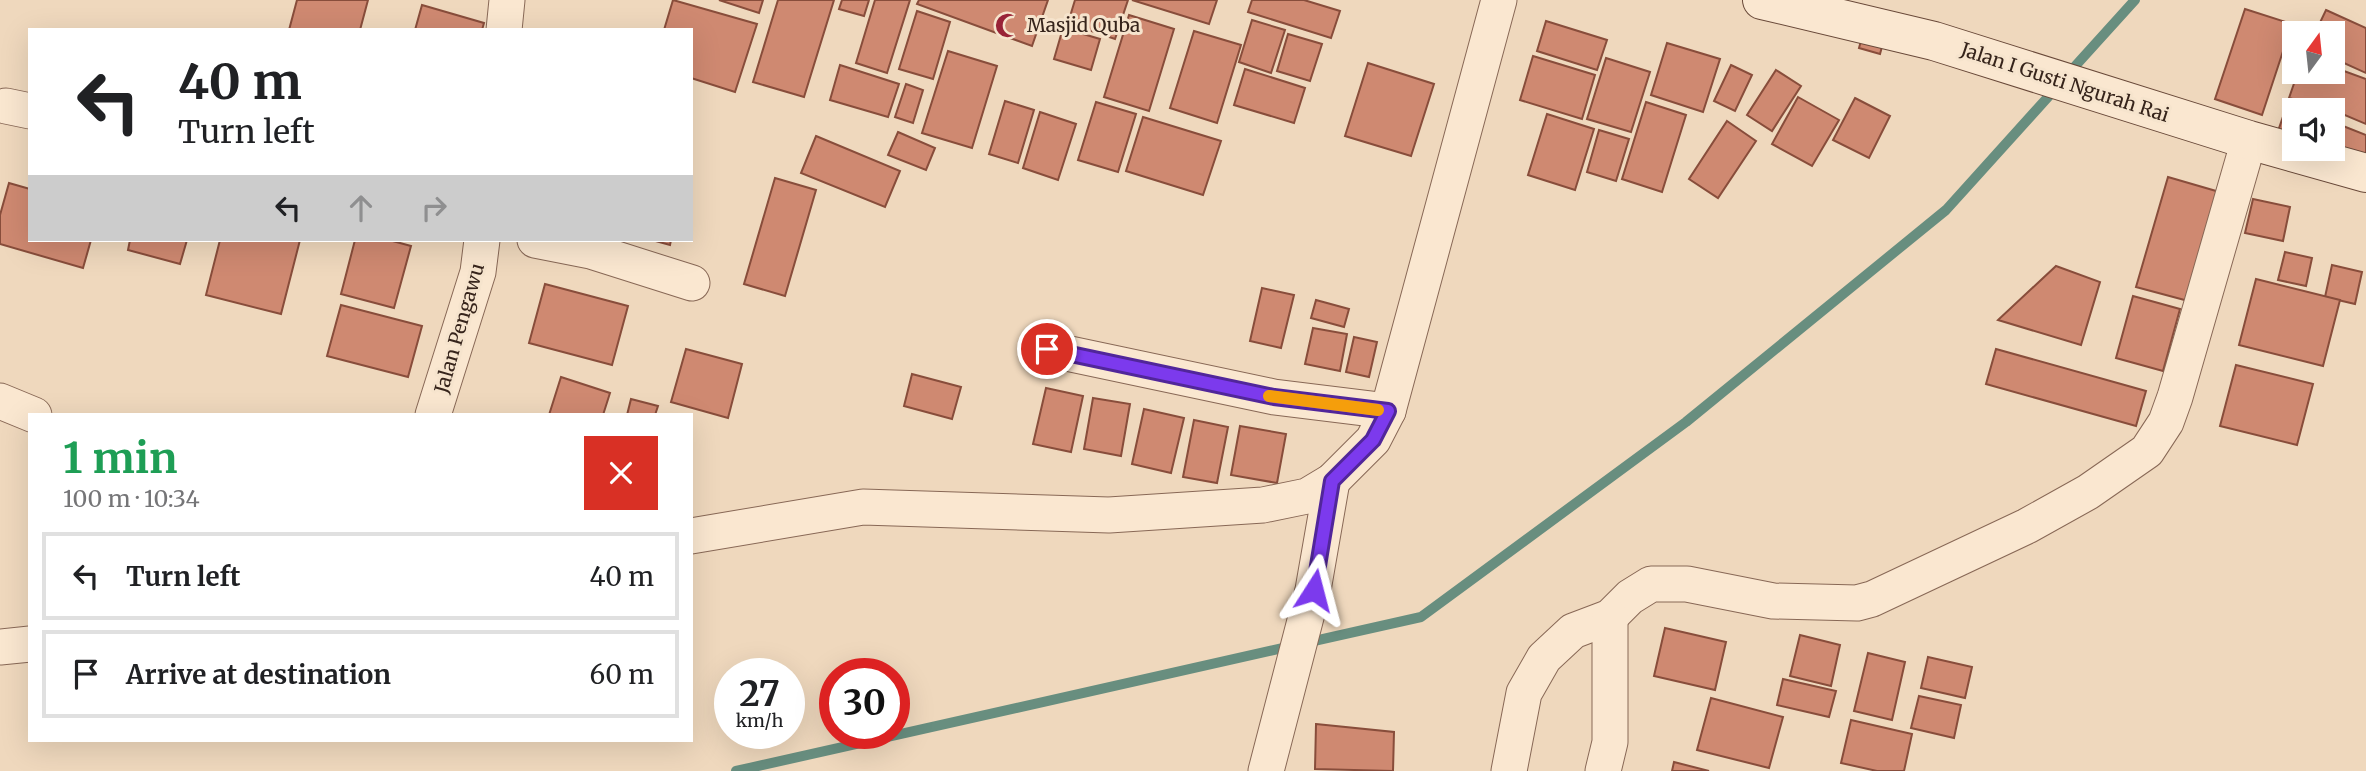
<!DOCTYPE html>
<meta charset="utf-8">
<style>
body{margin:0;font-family:Merriweather,serif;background:#f6f6f6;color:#202124;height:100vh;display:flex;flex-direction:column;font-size:26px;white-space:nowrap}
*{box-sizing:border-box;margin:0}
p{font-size:23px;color:#757577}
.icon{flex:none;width:38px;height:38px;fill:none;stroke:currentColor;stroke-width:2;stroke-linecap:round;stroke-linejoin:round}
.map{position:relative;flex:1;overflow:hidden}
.drawer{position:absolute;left:28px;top:413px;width:665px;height:329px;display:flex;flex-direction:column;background:#fff;border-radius:0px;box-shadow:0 7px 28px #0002}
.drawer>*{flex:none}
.banner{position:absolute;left:28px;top:28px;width:665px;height:214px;border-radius:0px;box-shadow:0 7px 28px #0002;background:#fff;color:#202124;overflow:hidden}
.needle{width:46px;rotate:15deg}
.controls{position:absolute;left:2282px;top:21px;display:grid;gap:14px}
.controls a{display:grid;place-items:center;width:63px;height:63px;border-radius:0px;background:#fff;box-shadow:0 7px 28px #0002;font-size:35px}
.speed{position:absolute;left:714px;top:658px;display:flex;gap:14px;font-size:35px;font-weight:700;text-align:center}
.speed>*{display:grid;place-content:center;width:91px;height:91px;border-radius:50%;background:#fff;box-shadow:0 7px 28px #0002;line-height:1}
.speed small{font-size:18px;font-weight:400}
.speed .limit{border:10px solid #d22;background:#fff;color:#111}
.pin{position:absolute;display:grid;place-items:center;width:60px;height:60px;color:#fff;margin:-30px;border:4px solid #fff;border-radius:50%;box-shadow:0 2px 7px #0007}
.me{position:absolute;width:77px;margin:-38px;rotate:9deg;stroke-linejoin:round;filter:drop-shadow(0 0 5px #0008)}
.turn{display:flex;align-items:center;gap:24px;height:147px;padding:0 35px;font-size:32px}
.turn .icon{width:91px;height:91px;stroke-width:2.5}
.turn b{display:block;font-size:49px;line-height:60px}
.lanes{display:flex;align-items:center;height:66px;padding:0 35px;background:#0003;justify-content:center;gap:35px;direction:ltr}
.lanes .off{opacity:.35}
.round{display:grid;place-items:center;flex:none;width:74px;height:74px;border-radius:0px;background:#f6f6f6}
.summary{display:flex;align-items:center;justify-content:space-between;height:119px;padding:0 35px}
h1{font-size:42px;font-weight:700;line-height:52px;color:#1e9e55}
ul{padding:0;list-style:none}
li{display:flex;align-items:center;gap:21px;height:88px;margin:0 14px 10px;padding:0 21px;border:4px solid #e0e0e0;border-radius:0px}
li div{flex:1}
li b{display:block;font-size:26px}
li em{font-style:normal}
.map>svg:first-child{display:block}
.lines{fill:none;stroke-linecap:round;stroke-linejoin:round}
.stream{stroke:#688e7f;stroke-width:10}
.building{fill:#cf8971;stroke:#884d3b;stroke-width:2}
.minor-casing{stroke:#886856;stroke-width:37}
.secondary-casing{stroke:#694939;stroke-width:40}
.minor{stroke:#fae7d0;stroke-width:35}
.secondary{stroke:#fae7d0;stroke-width:38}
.route-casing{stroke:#51269a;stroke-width:18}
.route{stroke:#7c3aed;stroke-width:12}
.slow{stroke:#f59e0b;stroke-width:12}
.labels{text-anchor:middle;stroke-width:6;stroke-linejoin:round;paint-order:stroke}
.poi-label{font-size:19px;fill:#36241b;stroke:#f6e4cd;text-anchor:start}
.street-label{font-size:19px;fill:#36241b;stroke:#f6e4cd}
</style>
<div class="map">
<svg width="2366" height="771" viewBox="0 0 2366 771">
<rect width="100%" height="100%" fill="#efd8bd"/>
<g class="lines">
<!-- stream -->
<g class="stream">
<path d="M2068,74L2135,0"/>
<path d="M736,771L1421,617L1686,422L1946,210L2058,86"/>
</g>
</g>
<!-- building -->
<g class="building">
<path d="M297,0H368L360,30H289Z"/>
<path d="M673,0L757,24L735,92L691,78V30H664Z"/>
<path d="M719,0H763L759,13Z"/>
<path d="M778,0H834L804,97L753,82Z"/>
<path d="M842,0H869L864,16L839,9Z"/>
<path d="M875,0H910L887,73L856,63Z"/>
<path d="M919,0H1048L1032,46L917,4Z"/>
<path d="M1075,0H1128L1115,39L1068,23Z"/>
<path d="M1132,0H1217L1209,24Z"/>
<path d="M1252,0H1304L1340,11L1331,38L1248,12Z"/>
<path d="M422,5L484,23L482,30H415Z"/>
<path d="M2245,9L2292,24L2262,115L2215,99Z"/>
<path d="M2326,10L2366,28V73L2333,58V33H2315Z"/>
<path d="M917,11L950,22L933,79L899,69Z"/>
<path d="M1129,15L1174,29L1149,111L1104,97Z"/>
<path d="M1252,20L1285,30L1271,73L1239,62Z"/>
<path d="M1546,21L1607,40L1597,70L1537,51Z"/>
<path d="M1865,26L1886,32L1880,54L1859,48Z"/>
<path d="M1063,28L1100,39L1091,70L1054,59Z"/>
<path d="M1194,31L1241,45L1217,123L1170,108Z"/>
<path d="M1288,34L1322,44L1310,81L1277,71Z"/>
<path d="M1667,43L1720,59L1703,112L1651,95Z"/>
<path d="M948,51L997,66L972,148L922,133Z"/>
<path d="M1533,56L1595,75L1582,119L1520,100Z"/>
<path d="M1606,58L1650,72L1631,132L1587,119Z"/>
<path d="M1368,63L1434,84L1411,156L1345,136Z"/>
<path d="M840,65L899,84L888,117L830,100Z"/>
<path d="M1731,65L1752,75L1735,111L1714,101Z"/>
<path d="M2333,67L2366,79V124L2333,110L2289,98L2298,72H2333Z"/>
<path d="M1245,69L1305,88L1294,123L1234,105Z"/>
<path d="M1776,70L1801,86L1772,131L1747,115Z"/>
<path d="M906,84L923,90L913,123L895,117Z"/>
<path d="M1798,97L1839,120L1812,166L1772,144Z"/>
<path d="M1855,98L1890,116L1869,158L1833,140Z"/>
<path d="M1005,101L1034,110L1018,163L989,154Z"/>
<path d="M1096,102L1136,114L1118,172L1078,160Z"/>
<path d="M1646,102L1686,115L1662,192L1622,179Z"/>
<path d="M2287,105L2300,110H2294V144L2276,137Z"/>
<path d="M1040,112L1076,124L1058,180L1023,168Z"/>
<path d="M1547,114L1594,129L1575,190L1528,175Z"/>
<path d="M1143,117L1221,141L1203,195L1126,171Z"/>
<path d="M1727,121L1756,141L1718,198L1689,179Z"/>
<path d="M2333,122L2366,135V170L2333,149Z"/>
<path d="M1599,130L1629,139L1616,181L1587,172Z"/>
<path d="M898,132L935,148L926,170L888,155Z"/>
<path d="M816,136L900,171L885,207L801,173Z"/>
<path d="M2168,177L2223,193L2192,302L2136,287Z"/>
<path d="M775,178L816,190L785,296L744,284Z"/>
<path d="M9,183L30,189V240H91L83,268L0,244V215Z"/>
<path d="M2253,199L2290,207L2283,241L2245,233Z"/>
<path d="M130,240H187L180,264L128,250Z"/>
<path d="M220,240H300L281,314L206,295Z"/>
<path d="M355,240H389L411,246L394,308L341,294Z"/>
<path d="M652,240H671L670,245Z"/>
<path d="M2285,252L2312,258L2306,286L2278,280Z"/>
<path d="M2332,265L2362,272L2355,304L2325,297Z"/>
<path d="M2056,266L2100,282L2081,345L1998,320Z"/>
<path d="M2256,279L2340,300L2323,366L2239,345Z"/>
<path d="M545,284L628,306L612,365L529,343Z"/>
<path d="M1262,288L1294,295L1281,348L1250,341Z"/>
<path d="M2133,296L2180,309L2163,371L2116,358Z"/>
<path d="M1316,300L1349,309L1344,327L1311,318Z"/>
<path d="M341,305L422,326L408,377L327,356Z"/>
<path d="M1313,328L1347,334L1340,371L1305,364Z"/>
<path d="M1354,337L1377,342L1369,377L1346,372Z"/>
<path d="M686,349L742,364L728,418L671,402Z"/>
<path d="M1996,349L2146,391L2136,426L1986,384Z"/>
<path d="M2236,365L2313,384L2297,445L2220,426Z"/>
<path d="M912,374L961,387L952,419L904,406Z"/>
<path d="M561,377L610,393L603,415H549Z"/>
<path d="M1046,388L1083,396L1071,452L1033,444Z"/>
<path d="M1093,398L1130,404L1121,456L1084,449Z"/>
<path d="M631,399L658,406L655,415H627Z"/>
<path d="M1144,409L1184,418L1171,473L1132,464Z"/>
<path d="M1194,420L1228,427L1217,483L1183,477Z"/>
<path d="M1240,426L1286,434L1277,483L1231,475Z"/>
<path d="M1665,628L1726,642L1715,690L1654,676Z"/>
<path d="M1800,635L1840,645L1831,686L1790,676Z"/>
<path d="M1868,653L1905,662L1892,720L1854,711Z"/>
<path d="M1928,657L1972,667L1965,698L1921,688Z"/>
<path d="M1783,679L1836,691L1829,717L1777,705Z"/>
<path d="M1919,696L1961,705L1954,738L1911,728Z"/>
<path d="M1711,698L1783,717L1769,768L1697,750Z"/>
<path d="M1851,720L1912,734L1904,771H1877L1841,763Z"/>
<path d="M1316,724L1394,732L1393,771L1315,769Z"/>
<path d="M1674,762L1709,771H1672Z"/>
</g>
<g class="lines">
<defs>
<g id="minor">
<path d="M504,30L507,0"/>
<path d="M6,106L30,111"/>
<path d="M535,240L591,251L692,283"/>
<path d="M1047,349L1274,397L1388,411"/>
<path d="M0,401L34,415"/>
<path d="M433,415L478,272L482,240"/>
<path d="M691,536L863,507L1109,515L1263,505L1307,496L1332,481L1373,440L1388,411L1499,0"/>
<path d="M0,647L30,644"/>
<path d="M1266,771L1313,590L1332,481"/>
<path d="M1509,771L1524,693L1544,658L1573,631L1610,617L1630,597L1651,584H1687L1773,601L1857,603L1872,599L2027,526L2088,492L2147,451L2166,422L2175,397L2249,140"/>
<path d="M1603,771L1610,742V617"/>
</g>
<path id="secondary" d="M1762,0L1934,41L2249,140L2366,173"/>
</defs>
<!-- minor casing -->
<use href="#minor" class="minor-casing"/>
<!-- secondary casing -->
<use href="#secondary" class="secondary-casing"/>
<!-- minor -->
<use href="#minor" class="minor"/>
<!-- secondary -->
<use href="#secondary" class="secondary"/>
</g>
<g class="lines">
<defs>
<path id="route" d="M1047,349L1274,397L1388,411L1373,440L1332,481L1314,590"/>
</defs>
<!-- route casing -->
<use href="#route" class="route-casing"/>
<!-- route -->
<use href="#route" class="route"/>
<!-- slow -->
<path class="slow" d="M1269,396L1378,410"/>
</g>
<!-- icons -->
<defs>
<symbol id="mosque-bare" viewBox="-9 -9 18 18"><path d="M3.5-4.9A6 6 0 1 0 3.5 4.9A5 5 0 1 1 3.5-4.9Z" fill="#992337" stroke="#f6e4cd" stroke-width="2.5" paint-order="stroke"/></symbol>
</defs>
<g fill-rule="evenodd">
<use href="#mosque-bare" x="990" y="8" width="35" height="35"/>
</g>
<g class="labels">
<!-- poi labels -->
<g class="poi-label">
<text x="1027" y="32">Masjid Quba</text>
</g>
<!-- street labels -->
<g class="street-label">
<text transform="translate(2065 82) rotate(18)" y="7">Jalan I Gusti Ngurah Rai</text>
<text transform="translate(459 328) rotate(-74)" y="7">Jalan Pengawu</text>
</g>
</g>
</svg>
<div class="controls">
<a><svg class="needle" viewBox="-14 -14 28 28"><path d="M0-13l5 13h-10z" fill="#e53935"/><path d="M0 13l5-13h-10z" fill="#757577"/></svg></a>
<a><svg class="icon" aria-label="sound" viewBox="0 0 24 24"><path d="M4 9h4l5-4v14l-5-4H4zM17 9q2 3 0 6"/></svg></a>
</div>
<div class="speed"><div>27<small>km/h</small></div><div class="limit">30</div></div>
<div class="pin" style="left:1047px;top:349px;background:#d93025"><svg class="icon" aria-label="arrive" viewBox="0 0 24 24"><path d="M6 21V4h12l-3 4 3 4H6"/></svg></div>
<svg class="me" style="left:1314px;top:590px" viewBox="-20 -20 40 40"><path d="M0-17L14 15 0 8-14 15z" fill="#7c3aed" stroke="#fff" stroke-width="4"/></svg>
<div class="banner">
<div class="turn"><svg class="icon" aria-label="left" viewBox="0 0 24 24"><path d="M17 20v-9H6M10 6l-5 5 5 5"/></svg><div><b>40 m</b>Turn left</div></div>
<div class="lanes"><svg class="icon" aria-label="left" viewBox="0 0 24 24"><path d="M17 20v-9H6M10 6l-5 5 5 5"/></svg><svg class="icon off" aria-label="ahead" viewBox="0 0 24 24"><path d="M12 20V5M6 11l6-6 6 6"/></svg><svg class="icon off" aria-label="right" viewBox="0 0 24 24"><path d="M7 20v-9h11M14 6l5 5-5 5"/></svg></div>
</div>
<section class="drawer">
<div class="summary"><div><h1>1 min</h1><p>100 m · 10:34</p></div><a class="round" style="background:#d93025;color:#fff"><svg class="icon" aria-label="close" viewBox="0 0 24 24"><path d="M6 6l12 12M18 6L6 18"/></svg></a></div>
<ul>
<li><svg class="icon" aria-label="left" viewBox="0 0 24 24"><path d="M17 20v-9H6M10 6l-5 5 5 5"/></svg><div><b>Turn left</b></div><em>40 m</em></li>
<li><svg class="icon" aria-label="arrive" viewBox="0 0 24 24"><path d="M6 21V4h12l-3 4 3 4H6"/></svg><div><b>Arrive at destination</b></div><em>60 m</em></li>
</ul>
</section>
</div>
